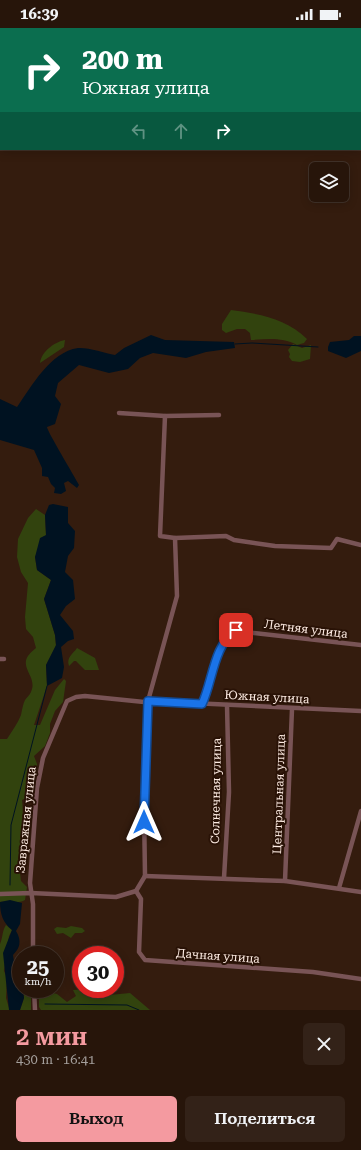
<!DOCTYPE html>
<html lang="ru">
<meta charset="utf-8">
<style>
body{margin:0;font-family:"Roboto Serif",serif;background:#332218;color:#f1f3f6;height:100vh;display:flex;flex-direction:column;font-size:15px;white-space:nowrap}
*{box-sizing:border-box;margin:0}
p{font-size:13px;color:#a49f9c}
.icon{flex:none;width:22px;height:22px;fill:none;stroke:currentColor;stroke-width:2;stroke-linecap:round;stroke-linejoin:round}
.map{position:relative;height:982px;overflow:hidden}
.sheet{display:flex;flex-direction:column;background:#27150a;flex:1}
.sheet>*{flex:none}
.hud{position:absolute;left:0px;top:0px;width:361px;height:122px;box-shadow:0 2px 10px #0003,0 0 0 1px #43342b;background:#0b6e4f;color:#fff;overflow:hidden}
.controls{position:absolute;left:309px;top:134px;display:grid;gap:8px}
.controls a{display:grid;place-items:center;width:40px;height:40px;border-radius:6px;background:#27150a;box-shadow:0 2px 10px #0003,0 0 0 1px #43342b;font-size:20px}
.speed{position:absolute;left:12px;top:918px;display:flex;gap:8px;font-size:20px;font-weight:700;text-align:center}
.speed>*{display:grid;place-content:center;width:52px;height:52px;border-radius:50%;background:#27150a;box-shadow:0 2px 10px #0003,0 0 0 1px #43342b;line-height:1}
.speed small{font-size:10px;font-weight:400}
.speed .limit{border:6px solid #d22;background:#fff;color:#111}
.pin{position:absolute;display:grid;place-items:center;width:34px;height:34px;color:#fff;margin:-17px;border-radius:8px;box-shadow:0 2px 6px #0006}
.me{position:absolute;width:44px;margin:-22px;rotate:0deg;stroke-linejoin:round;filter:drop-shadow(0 0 3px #0008)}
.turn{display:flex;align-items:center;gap:14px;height:84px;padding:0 16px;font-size:18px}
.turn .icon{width:52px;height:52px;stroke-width:2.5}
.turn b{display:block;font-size:28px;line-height:34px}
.lanes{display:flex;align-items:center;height:38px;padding:0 16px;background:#0003;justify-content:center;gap:20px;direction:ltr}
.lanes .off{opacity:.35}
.round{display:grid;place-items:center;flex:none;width:42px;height:42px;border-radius:6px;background:#332218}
.summary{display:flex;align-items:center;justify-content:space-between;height:68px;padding:0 16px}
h1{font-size:24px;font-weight:600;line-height:30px;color:#f49aa0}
.action{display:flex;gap:8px;margin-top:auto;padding:8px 16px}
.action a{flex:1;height:46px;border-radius:6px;background:#f49aa0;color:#111;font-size:16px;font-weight:600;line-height:46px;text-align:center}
.action a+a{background:#332218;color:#f1f3f6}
.status{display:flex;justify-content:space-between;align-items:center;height:28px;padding:0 20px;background:#27150a;direction:ltr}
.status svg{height:11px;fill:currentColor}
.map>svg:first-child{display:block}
.green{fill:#32430e}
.water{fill:#001221}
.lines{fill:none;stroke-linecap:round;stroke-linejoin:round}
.stream{stroke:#001221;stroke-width:1}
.minor{stroke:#795456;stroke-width:4.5}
.route-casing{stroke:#114b97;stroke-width:10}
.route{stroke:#1a73e8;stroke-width:7}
.labels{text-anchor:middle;stroke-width:4;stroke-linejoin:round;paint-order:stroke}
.street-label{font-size:12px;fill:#fdebe2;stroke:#291206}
</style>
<div class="status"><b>16:39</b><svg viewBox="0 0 49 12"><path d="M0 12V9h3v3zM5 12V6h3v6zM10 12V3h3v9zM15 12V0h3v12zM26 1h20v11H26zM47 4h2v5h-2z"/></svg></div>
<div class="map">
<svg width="361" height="982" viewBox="0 0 361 982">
<rect width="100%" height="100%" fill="#341c0e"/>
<!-- green -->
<g class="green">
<path d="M231,282C259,286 286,290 307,311L304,315L297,317C282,309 268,311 251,312L250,305L245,301H237L226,305L222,302V296Z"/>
<path d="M65,312L64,319L40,335C41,324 54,314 65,312Z"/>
<path d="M293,316L302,320L311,317L310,331L300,334L292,333L289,329L290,326L288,322Z"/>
<path d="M36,481L45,487L46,508L35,529L37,542L51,552L44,571L55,607L56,618L46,637L47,658L34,697H40L55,662L64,651L66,653L63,674L55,683L50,696V705L45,718L34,728L37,736V746L32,751L34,766L22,772C24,785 20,795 29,806L22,818C25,829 27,836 20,845L21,853L27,859L25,872C19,876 8,873 0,874V711H7C12,703 18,695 21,687C22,682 23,676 25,672C27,669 30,667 31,664C39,646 12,638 36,620L33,609L26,601L25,589L28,555L21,544L17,529L18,511L28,490Z"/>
<path d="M77,620L95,630L99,642H85L76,633H74L69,638C66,629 73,626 77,620Z"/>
<path d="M6,897L12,902L9,908L4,943L7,950L6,970L9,980V982H0V916C3,909 2,903 6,897Z"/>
<path d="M71,898L82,900L85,903L82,905H75L71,910L63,905L57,906L54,901L57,899L66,900Z"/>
<path d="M23,961H31V982H20L24,970Z"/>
<path d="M88,961L99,968L130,965L150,982H41L39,979V967L46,963L57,966L67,974L76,968L73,962Z"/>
</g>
<!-- water -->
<g class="water">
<path d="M151,307L165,312L234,314L235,320L206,324L186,330L153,325L140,330L128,341L109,345L79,337L58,355L55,368L61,376L55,396L47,399C47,403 75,449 79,457L77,460L68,453L64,455L66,463L61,466L54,465L55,460L51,456L48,449L42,448V440L34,422L0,412V371L17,379C32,358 50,324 78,320C87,319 105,325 115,327L124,320Z"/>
<path d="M354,308H361V323L346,330L328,323V319L330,314L349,312Z"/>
<path d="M53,476L68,479V495L75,503L74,520L68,528L65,544L73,552L75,571L66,578L60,587L73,603L74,611L68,613L61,619L64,639L62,650L47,658L46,637L56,617L55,607L44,571L51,552L37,542L35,529L40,510L46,507L45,487L49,477Z"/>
<path d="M10,872L22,875L20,896L16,903C22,913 20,920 13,927C14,940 21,947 21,961H23L24,970L20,982H9L3,925L12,902C3,895 0,886 0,874Z"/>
</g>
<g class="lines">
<!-- stream -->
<g class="stream">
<path d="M235,316L252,315L318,319"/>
<path d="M10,857L11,797L47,658"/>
<path d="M45,976L127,977L139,982"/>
</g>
<!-- minor -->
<g class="minor">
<path d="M119,385L165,388"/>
<path d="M219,387L165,388L160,508L175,510L226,508L234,512L275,518L331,520L337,511L361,517"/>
<path d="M0,631H4"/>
<path d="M202,676C213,653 213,618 236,603L361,617"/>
<path d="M145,848L144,780L148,673L177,568L175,510"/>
<path d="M145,848L285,853L361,864"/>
<path d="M224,850L229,764L227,677"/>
<path d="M285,853L292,681"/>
<path d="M339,860L361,783"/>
<path d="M136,863L141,871L139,924L145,932L313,944L361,951"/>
<path d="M0,866L31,865L116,869L136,863L145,848"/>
<path d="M33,927V876L30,855L37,760L43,730L67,673L76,669L85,668L144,674L148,673L361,683"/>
<path d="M34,961L35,982"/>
</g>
</g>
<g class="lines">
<defs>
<path id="route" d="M144,794L148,673L202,676C213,653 213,618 236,602"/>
</defs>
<!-- route casing -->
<use href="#route" class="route-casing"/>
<!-- route -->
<use href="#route" class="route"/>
</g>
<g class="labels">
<!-- street labels -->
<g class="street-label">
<text transform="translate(306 601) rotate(7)" y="4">Летняя улица</text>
<text transform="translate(267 669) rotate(3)" y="4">Южная улица</text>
<text transform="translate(216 763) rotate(-89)" y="4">Солнечная улица</text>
<text transform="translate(279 766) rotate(-88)" y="4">Центральная улица</text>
<text transform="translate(26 792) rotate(-84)" y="4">Завражная улица</text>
<text transform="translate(218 928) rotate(4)" y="4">Дачная улица</text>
</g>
</g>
</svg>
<div class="controls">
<a><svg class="icon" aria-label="layers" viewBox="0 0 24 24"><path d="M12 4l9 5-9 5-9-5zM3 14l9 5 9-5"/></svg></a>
</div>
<div class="speed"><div>25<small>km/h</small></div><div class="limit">30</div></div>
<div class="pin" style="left:236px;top:602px;background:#d93025"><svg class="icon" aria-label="arrive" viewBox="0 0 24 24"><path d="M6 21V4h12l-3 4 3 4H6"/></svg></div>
<svg class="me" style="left:144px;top:794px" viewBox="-20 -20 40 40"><path d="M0-17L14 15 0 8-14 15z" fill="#1a73e8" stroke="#fff" stroke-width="4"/></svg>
<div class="hud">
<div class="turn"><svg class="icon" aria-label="right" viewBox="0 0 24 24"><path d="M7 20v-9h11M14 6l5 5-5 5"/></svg><div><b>200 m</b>Южная улица</div></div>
<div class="lanes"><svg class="icon off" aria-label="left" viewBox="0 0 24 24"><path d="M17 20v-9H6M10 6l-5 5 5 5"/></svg><svg class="icon off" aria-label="ahead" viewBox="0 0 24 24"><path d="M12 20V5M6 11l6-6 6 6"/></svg><svg class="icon" aria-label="right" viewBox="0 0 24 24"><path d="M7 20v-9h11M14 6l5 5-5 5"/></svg></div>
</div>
</div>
<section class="sheet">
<div class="summary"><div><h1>2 мин</h1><p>430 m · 16:41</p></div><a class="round"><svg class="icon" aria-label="close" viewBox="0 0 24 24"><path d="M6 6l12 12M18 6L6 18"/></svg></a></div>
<div class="action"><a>Выход</a><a>Поделиться</a></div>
</section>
